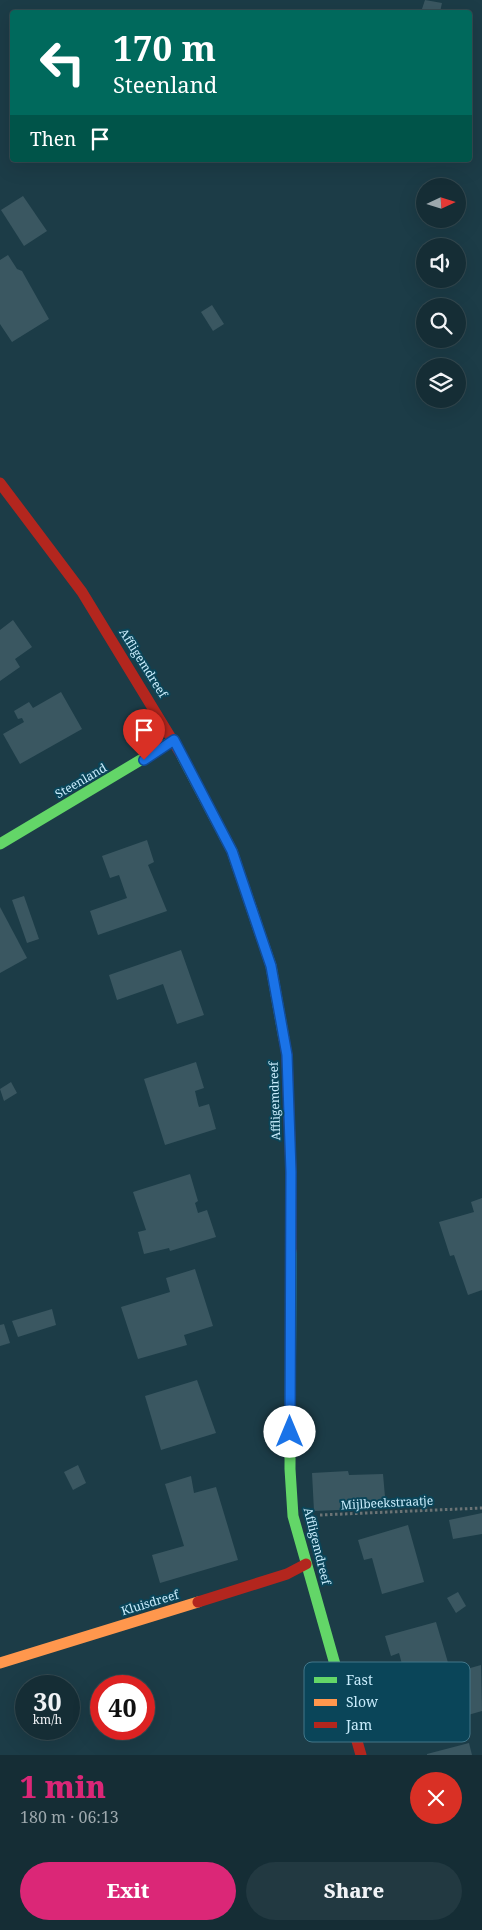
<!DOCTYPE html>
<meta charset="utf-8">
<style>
body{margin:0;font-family:"Noto Serif",serif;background:#223941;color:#f1f3f6;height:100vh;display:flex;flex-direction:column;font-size:19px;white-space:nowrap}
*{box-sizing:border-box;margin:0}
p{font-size:16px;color:#9da8ad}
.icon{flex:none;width:28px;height:28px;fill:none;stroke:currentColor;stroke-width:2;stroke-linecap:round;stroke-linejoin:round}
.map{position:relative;height:1755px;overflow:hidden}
.side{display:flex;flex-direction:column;background:#152d35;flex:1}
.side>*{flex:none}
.hud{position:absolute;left:10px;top:10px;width:462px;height:152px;border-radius:5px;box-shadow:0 5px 20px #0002,0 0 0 1px #344950;background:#00695c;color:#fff;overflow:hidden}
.needle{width:32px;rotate:86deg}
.buttons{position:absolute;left:416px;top:178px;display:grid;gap:10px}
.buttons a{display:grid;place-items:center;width:50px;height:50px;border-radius:50%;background:#152d35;box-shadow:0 5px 20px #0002,0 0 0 1px #344950;font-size:25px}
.speed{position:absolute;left:15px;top:1675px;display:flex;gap:10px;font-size:25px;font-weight:700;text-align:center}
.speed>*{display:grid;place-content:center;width:65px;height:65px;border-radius:50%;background:#152d35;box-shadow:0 5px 20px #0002,0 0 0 1px #344950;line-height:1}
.speed small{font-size:12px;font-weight:400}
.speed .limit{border:8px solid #d22;background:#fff;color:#111}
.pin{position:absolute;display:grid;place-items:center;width:42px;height:42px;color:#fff;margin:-51px -21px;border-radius:50% 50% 50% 0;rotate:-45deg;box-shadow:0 0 5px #0007}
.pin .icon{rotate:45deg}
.me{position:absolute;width:55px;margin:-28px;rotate:0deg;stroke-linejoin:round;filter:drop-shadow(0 0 4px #0008)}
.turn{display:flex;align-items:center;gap:18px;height:105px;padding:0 20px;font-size:22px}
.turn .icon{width:65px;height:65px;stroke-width:2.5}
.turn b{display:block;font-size:35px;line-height:42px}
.then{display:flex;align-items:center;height:48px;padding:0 20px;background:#0003;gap:10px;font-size:19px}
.round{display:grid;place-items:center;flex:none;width:52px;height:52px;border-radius:26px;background:#223941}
.summary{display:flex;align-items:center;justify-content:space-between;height:85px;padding:0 20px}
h1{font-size:30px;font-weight:800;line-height:38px;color:#db2777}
.primary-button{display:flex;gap:10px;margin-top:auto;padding:10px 20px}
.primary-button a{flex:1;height:58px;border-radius:30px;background:#db2777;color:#fff;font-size:20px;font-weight:800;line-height:58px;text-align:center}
.primary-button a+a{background:#223941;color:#f1f3f6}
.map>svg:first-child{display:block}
.building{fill:#3a5761}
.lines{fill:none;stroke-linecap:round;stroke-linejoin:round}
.path{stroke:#6b7375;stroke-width:3;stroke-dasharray:2.5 2.5;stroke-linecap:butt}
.fast{stroke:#63d668;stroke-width:11}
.slow{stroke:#ff974d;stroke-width:11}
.jam{stroke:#b3261e;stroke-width:11}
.route-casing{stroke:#114b97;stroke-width:12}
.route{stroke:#1a73e8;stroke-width:9}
.labels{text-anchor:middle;stroke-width:4;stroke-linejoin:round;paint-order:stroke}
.street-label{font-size:12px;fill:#c8ecfc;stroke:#0a4559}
.key{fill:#0a4559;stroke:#43778a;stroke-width:1}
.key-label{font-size:14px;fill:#c8ecfc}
</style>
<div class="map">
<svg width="482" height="1755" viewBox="0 0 482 1755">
<rect width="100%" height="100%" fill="#1c3c47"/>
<!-- building -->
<g class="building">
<path d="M425,0L442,3L440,12H421Z"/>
<path d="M23,196L47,231L24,246L1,210Z"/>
<path d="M8,255L17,269L22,271L49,319L12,342L0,324V260Z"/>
<path d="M212,305L224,324L213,331L201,312Z"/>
<path d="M13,620L32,647L15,659L20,667L0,681V630Z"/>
<path d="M61,692L82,729L20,764L3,734L24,722L22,718L18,719L14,711L29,702L33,708Z"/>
<path d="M147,840L154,862L148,865L167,911L98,935L90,911L127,898L119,875L110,878L102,856Z"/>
<path d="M24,896L39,939L27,943L12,900Z"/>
<path d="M0,907L27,958L0,973Z"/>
<path d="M181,950L204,1015L177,1024L163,984L117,1000L109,975Z"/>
<path d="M196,1062L204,1088L195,1091L198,1104L199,1107L209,1104L216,1129L165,1145L144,1079Z"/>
<path d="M11,1082L17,1093L4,1101L0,1089Z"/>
<path d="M190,1174L198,1201L195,1203L198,1213L207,1210L216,1237L170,1251L169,1248L144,1254L138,1232L146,1230L133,1192Z"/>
<path d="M482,1198V1290L468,1295L454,1255L450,1256L439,1222L474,1212L471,1202Z"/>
<path d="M195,1269L213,1326L184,1335L187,1345L138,1359L121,1307L170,1292L166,1278Z"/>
<path d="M52,1309L56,1325L18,1337L12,1321Z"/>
<path d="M4,1324L10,1343L0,1346V1325Z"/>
<path d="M197,1380L216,1433L161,1450L145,1396Z"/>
<path d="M78,1465L86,1483L73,1490L64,1472Z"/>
<path d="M348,1471L349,1475L383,1474L386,1508L314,1511L312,1473Z"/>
<path d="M191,1476L194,1493L216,1487L238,1560L160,1583L152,1555L184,1546L165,1484Z"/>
<path d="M482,1513V1534L453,1539L449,1520Z"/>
<path d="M408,1525L424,1582L382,1594L372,1558L364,1560L358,1540Z"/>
<path d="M458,1592L466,1606L456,1613L447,1598Z"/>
<path d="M436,1622L449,1666L406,1679L399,1653L391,1656L385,1636Z"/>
<path d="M481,1665L482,1711L468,1715L456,1672Z"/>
<path d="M469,1743L472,1755H427V1754Z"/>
</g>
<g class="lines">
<!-- path -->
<path class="path" d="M320,1515L482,1508"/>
<!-- fast -->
<g class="fast">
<path d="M182,756L232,851L271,966L284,1039"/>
<path d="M0,844L174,740"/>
<path d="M291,1251L290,1469L293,1516L338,1675"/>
</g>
<!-- slow -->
<path class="slow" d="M0,1663L198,1602"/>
<!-- jam -->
<g class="jam">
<path d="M0,483L82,592L182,756"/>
<path d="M284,1039L287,1055L291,1172V1251"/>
<path d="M198,1602L287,1574L306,1564"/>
<path d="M338,1675L361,1755"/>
</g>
</g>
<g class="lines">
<defs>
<path id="route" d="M144,760L174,740L232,851L271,966L287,1055L291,1172L290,1432"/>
</defs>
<!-- route casing -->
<use href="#route" class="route-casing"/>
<!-- route -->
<use href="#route" class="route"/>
</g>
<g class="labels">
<!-- street labels -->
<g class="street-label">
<text transform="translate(143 663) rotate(58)" y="4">Affligemdreef</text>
<text transform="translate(81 781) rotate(-30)" y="4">Steenland</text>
<text transform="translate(275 1101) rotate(-92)" y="4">Affligemdreef</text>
<text transform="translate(387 1503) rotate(-3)" y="4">Mijlbeekstraatje</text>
<text transform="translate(317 1546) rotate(76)" y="4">Affligemdreef</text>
<text transform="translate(150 1603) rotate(-17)" y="4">Kluisdreef</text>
</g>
</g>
<!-- legend -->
<rect x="304" y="1662" width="166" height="80" rx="8" class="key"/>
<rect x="314" y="1677" width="23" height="6" fill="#63d668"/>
<rect x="314" y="1699" width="23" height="7" fill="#ff974d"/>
<rect x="314" y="1722" width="23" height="6" fill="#b3261e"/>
<g class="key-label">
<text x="346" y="1685">Fast</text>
<text x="346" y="1707">Slow</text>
<text x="346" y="1730">Jam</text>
</g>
</svg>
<div class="buttons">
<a><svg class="needle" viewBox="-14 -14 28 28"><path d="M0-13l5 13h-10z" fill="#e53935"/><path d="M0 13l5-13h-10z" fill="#9da8ad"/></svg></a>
<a><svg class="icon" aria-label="sound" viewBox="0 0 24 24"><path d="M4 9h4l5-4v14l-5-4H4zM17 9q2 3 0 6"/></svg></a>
<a><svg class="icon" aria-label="search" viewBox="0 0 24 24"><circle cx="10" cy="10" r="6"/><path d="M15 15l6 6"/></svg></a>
<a><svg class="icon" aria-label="layers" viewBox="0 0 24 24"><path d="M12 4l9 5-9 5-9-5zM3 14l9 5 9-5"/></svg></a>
</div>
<div class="speed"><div>30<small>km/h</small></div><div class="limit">40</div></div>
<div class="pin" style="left:144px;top:760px;background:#d93025"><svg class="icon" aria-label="arrive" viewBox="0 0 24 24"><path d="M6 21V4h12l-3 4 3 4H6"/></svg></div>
<svg class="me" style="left:290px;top:1432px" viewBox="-20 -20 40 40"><circle r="19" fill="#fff"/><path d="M0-13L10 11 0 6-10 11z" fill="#1a73e8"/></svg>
<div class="hud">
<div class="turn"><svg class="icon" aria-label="left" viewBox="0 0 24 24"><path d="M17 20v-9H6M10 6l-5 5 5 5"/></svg><div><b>170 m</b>Steenland</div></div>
<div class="then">Then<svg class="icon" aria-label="arrive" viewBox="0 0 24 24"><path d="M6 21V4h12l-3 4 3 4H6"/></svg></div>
</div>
</div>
<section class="side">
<div class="summary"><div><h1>1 min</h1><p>180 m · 06:13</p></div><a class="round" style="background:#d93025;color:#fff"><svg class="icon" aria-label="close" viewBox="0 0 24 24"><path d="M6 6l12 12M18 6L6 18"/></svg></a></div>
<div class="primary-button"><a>Exit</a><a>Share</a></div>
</section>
